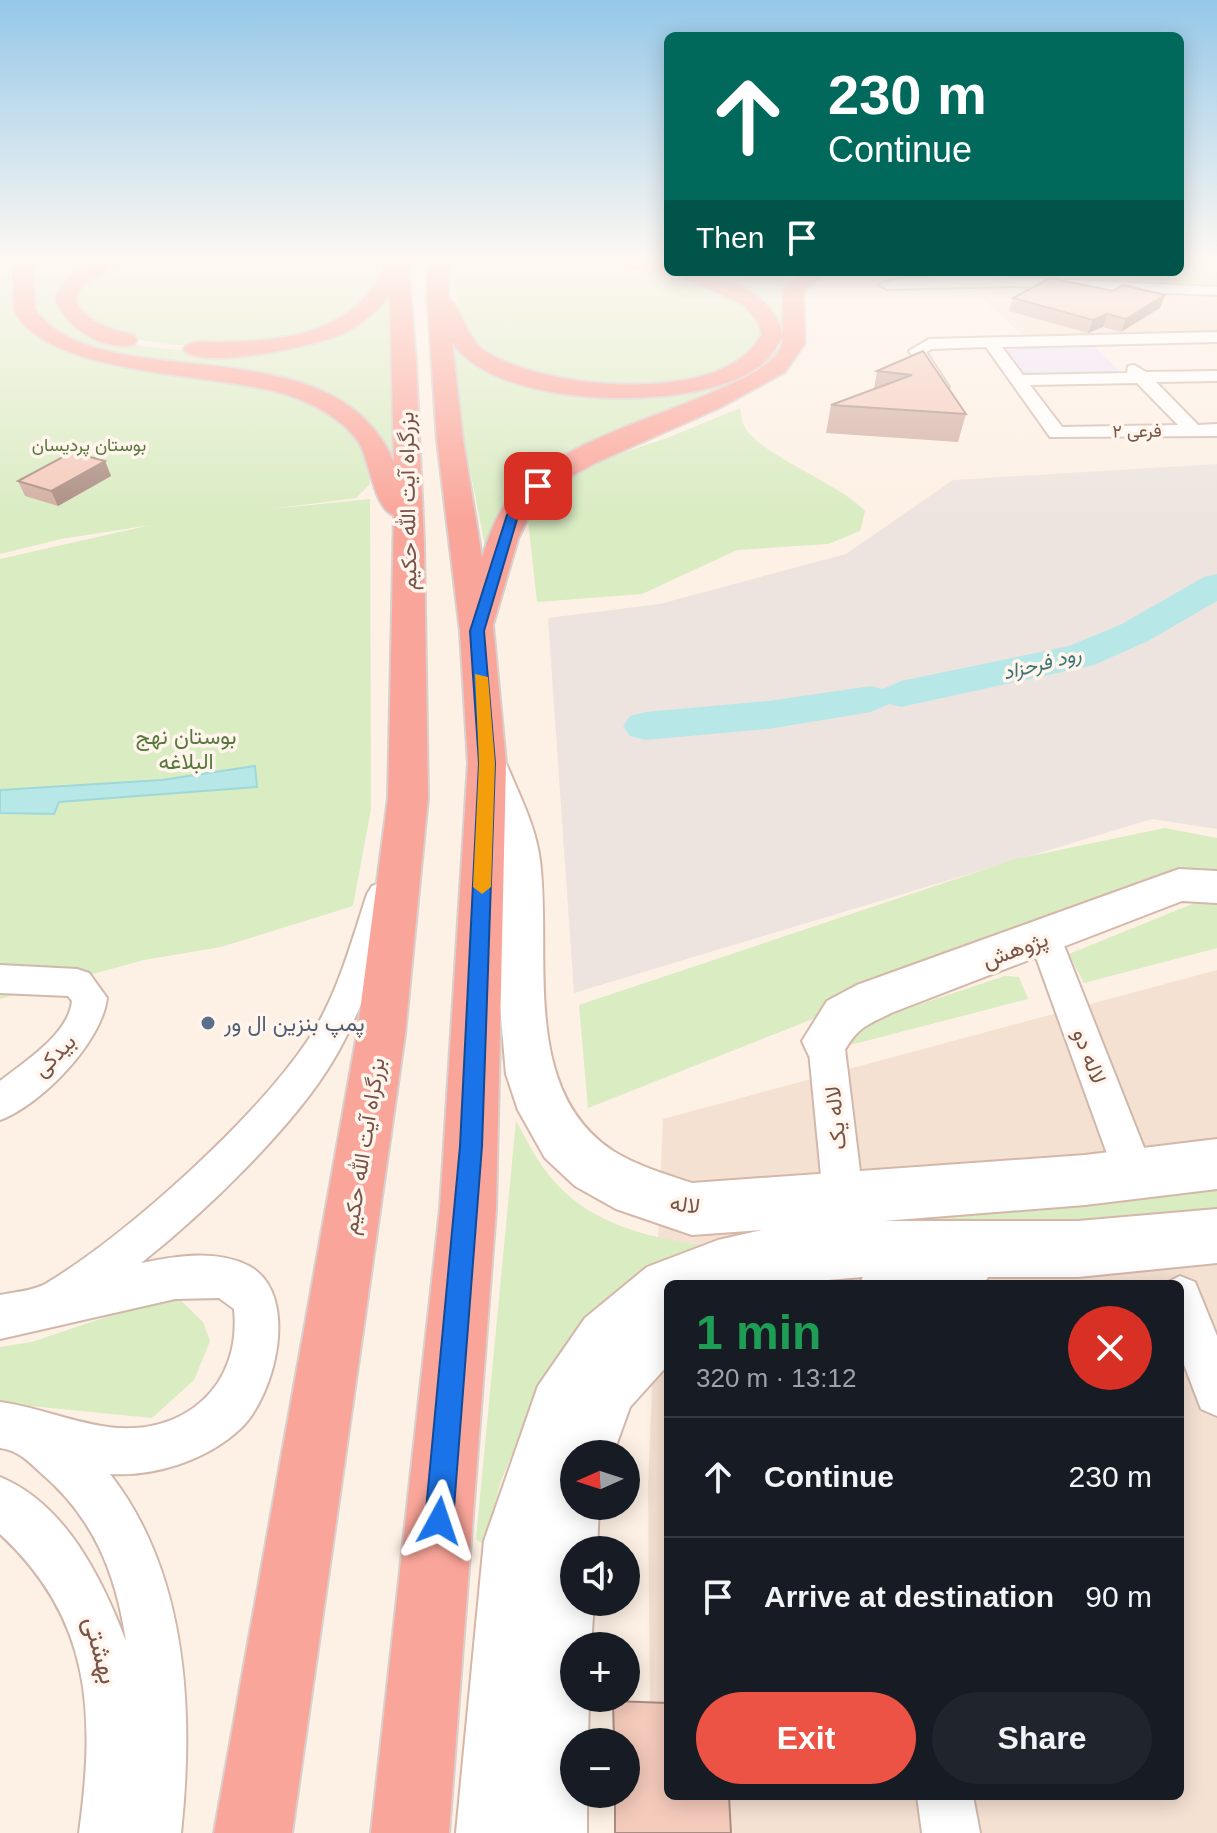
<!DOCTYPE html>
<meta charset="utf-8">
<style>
body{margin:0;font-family:Helvetica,Vazirmatn,sans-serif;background:#20242c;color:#f1f3f6;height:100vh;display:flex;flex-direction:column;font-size:30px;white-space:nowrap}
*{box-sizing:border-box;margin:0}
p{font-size:26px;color:#9ea1a6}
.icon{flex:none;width:44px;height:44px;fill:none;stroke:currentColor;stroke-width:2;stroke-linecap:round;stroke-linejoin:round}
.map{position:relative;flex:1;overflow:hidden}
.panel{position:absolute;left:664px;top:1280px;width:520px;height:520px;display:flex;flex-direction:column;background:#171b24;border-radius:12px;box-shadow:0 4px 20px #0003}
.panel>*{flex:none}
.guide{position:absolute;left:664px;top:32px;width:520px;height:244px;border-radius:12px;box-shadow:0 4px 20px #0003;background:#00695c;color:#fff;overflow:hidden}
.needle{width:52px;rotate:267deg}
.tools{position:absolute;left:560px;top:1440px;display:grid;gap:16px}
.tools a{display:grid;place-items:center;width:80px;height:80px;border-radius:50%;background:#171b24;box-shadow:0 4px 20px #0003;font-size:40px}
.pin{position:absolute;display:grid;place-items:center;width:68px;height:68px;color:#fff;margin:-34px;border-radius:16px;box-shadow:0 4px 12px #0006}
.me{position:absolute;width:88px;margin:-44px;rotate:5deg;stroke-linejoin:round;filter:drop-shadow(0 0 6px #0008)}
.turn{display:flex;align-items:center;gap:28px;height:168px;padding:0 32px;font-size:36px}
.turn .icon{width:104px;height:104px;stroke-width:2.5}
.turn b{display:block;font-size:56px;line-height:68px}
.then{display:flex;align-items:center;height:76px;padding:0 32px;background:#0003;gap:16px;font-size:30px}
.round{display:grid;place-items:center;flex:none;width:84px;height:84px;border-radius:42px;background:#20242c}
.summary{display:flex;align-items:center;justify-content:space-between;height:136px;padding:0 32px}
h1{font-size:48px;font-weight:800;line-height:60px;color:#1e9e55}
.primary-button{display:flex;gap:16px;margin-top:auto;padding:16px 32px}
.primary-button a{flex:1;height:92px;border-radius:48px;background:#ec5344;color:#fff;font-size:32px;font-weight:800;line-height:92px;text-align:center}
.primary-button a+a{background:#20242c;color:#f1f3f6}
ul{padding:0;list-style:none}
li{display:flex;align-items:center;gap:24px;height:120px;padding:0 32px;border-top:2px solid #363941}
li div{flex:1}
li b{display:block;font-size:30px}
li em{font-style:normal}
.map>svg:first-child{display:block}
.residential{fill:#f5e1d2;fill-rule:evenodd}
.industrial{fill:#ede4df}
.education{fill:#ede1fa}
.green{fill:#d9ecc2}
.water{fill:#b8e7e8;stroke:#9ed9da;stroke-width:2}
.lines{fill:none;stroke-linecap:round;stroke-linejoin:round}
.river{fill:#b8e7e8;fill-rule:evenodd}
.street-casing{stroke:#d1b8ac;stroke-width:4}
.secondary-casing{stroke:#d5b7aa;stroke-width:4}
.highway-casing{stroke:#d9cfcc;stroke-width:4}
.street{fill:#fff;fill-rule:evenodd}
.secondary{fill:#fff;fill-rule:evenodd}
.highway{fill:#faa599;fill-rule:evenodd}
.wall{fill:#d2aea1}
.shaded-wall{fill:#ab8d83}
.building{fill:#f4cabb;stroke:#ab8d83;stroke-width:2}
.route{fill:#1a73e8;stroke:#114b97;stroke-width:2}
.slow{fill:#f59e0b}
.service-dot{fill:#5c6f8a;stroke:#fff5ec;stroke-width:3}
.labels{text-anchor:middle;stroke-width:7;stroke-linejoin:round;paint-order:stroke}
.far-street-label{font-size:18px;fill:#775348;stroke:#fff5ec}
.far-park-label{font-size:18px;fill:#57783d;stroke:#fff5ec}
.far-water-label{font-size:20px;font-style:italic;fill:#387476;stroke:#fff5ec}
.street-label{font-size:22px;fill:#775348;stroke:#fff5ec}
.park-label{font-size:22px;fill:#57783d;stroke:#fff5ec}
.service-label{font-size:22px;fill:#4e5e75;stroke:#fff5ec;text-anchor:start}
.near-street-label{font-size:26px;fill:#775348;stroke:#fff5ec}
</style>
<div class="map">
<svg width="1217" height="1833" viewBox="0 0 1217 1833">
<rect width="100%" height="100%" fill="#fdf0e4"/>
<!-- residential -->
<g class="residential">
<path d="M966,284H1084L1217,296V331L1022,335Z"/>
<path d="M1217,970V1833H651L648,1485L663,1119ZM668,1284H1180V1796H668Z"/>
</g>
<!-- industrial -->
<path class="industrial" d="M1217,464V829L1152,819L574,993L548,618L660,604L846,554L953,480Z"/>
<!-- education -->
<path class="education" d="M1093,345L1124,375L1022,377L1000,349Z"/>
<!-- green -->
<g class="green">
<path d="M0,262H6C22,310 2,315 55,345C126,359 292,377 344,423C359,437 368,464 370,484L356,498L271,509L370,499L371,809L353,906L221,947L144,960L0,999V559L151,525L61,539L0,554Z"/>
<path d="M31,262H105L59,304L132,345L198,352L291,344L388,296L397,466C371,433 364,414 324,395L100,350L61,336L33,311Z"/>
<path d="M121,262H379C376,278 376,295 362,306C341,323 309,334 284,339C231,350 125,353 84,313C80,309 75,304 75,298C74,280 108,268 121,262Z"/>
<path d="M457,262H608L678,273L743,301L763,327C758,395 605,388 556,381C541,379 524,370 510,365C501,362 488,359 482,353C456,329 454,295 457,262Z"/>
<path d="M1180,262H1217V287L1016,279L1009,272H1180Z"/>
<path d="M694,272H805L784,346L765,369L577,453L487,556L465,444L450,339L476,362L536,385L690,388L780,339L718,280Z"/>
<path d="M740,408C741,414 742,422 745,427C758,454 840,483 865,511L860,531L828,544L737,550L642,594L537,602L527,511L570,470L667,438Z"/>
<path d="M1165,828L1217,838V878L1174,876L588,1108L579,1005L1016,859Z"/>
<path d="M1212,896L1217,900V948L1084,983L1069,954Z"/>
<path d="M1005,976L1019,977L1028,999L850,1045L854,1026Z"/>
<path d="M516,1121C526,1138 535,1158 548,1174C585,1222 644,1237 701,1245L615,1298L540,1388L501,1481L484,1545L476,1539Z"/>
<path d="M1217,1181V1214L944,1234L851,1220Z"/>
<path d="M174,1294L203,1322L210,1341L194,1380L152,1418L0,1403V1347L32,1342Z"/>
</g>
<!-- water -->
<path class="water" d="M255,766L257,787L59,802L54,814L0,813V790L162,780Z"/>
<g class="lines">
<!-- river -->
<path class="river" d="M1217,574V601L1148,641L1094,665L901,707L889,704L871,712L768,729L645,740L630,736L623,726L630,716L645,712L768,701L871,686L883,689L901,681L1069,646L1120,625L1204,577Z"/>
<defs>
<g id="street">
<path d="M1011,277L1217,287V295L1011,286L887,289L880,285C895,273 987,277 1011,277Z"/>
<path d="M1217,332V342L1002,347L1023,375L1127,373L1128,366L1134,365L1146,372L1217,371V381L1156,382L1198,425L1217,424V436L1050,437L986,347L932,349L926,352L949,387L940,392L934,391L909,351L929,339ZM1137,383L1178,425L1062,427L1030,385Z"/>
<path d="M383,882L394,886L399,894C381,950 364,1008 334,1059C295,1126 202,1215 141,1263C176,1256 216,1249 249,1266C301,1294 275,1397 240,1429C207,1460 154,1477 110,1474C188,1574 194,1712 181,1833H79C95,1715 93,1620 0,1534V1477C66,1504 102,1579 126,1641C116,1574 94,1518 41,1473C28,1461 18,1450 0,1448V1402C37,1407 71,1422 108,1427C184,1437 242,1386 234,1309L219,1298L175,1299L0,1339V1295C14,1292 34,1291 47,1283C129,1233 255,1119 308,1040C337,997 351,943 367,894L372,886Z"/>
<path d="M1045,925L1057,929L1061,938L1154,1173L1148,1186L1134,1191L1120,1186L1114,1173L1029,938L1033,929Z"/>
<path d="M0,965L77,969L89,973L107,998C102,1042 41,1105 0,1120V1081C24,1062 69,1034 72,1001L68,996L0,993Z"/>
<path d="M826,1026L839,1030L844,1041L863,1196L857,1209L843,1215L829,1209L823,1196L808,1041L813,1030Z"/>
<path d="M972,1247L987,1253L993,1268L984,1284H860L866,1269L881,1263Z"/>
<path d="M1180,1276L1195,1282L1217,1336V1416L1201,1409L1180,1354V1284H1164Z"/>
<path d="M668,1315V1365L630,1407L613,1454H574L573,1471L567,1454C589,1397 607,1341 668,1315Z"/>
<path d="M574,1482V1506H599L597,1550H574V1602H594L591,1646H574V1698H589L588,1742H574V1794H587V1833H529L535,1694L551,1506L558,1489Z"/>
<path d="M917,1796H973L980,1833H922Z"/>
</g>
<g id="secondary">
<path d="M487,750L500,754L506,763C519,795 536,826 540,861C552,956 519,1089 613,1151C637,1166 665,1174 692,1183L1085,1155L1217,1139V1189L1085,1205L883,1221H1078L1217,1209V1263L1078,1277H863L781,1284H668V1326C623,1364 595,1397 578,1454H574V1466L552,1541L534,1833H456L484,1541L538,1386L585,1318L647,1267L718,1240L762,1230L692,1235L616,1209L575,1186L545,1158L518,1110L506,1074L498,983L497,853L468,763L474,754Z"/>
<path d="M1179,869L1217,871V903L1182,901L891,1013C882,1018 871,1022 863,1028C839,1046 848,1070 809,1056L802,1041L827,1001L857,985Z"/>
</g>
<g id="highway">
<path d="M13,262H33L35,310C104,401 333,319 394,462L390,294C378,311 362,324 344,333C319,345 200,372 183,349C191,338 211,343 224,342C267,341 314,338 350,311C368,298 378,281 388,262H408L416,362L424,543L428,798L405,1034L292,1833H214L357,1034L388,798L394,515C374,510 370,459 358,441C341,417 309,401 281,393C215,373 46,376 14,310Z"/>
<path d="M97,262H121L83,285L75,298C84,323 111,329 134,335L137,340L134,345C104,352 64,326 55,298L69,277Z"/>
<path d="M429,262H449L448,300L452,301C464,317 468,340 486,352C542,387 693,402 746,354C752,349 757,341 762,335L758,322L744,305L674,272L668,274L624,266L622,262H668V272C715,272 767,284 783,334V290L802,272H824L803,292L805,343L785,372L721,407L595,463L559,483L534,505L518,539L493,625L506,763L496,1209L449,1833H371L440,1209L468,763L460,631L437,440L427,292ZM783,337C782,348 777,355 769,362C753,375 733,383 715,391C650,421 566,440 514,493C498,510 489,535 482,558L463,440L452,342C497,411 699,413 760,366C769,359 777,346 783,337Z"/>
</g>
</defs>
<!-- street casing -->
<use href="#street" class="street-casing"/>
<!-- secondary casing -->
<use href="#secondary" class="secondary-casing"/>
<!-- highway casing -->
<use href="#highway" class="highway-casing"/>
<!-- street -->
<use href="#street" class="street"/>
<!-- secondary -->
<use href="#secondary" class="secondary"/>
<!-- highway -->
<use href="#highway" class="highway"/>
</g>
<!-- wall -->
<g class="wall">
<path d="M1013,298L1160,308L1121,332L1103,327L1088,333L1009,311Z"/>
<path d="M923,351L966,414L958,442L826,433L831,405L874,389L877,371Z"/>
<path d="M105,461L111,476L58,506L25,496L18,481Z"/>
</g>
<!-- shaded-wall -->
<g class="shaded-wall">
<path d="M1165,295L1160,308L1121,332L1126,319Z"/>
<path d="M1107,314L1103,327L1088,333L1093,320Z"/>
<path d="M105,461L111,476L58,506L51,491Z"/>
</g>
<!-- building -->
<g class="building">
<path d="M1050,278L1113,291L1123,285L1165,295L1126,319L1107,314L1093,320L1013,298Z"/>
<path d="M923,351L966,414L831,405L912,375L877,371Z"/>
<path d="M72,452L105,461L51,491L18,481Z"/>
<path d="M613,1701L668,1703V1796H729L731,1833H615V1794H626V1742H614Z"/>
</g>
<!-- sky -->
<linearGradient id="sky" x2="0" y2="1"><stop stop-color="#95c8e8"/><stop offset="0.5" stop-color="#fef8f3"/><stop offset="1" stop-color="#fef8f3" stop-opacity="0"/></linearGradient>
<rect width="1217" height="519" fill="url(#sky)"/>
<!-- route -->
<path class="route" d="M534,483L543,486L518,516L484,631L495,763L482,1146L453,1521L449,1531L439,1535L429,1531L425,1521L460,1146L479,763L470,631L507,515Z"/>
<!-- slow -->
<path class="slow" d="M475,674L488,677L495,763L491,887L482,894L473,887L479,763Z"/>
<!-- markers -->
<circle class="service-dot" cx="208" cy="1023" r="8"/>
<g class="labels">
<!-- far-street labels -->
<g class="far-street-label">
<text transform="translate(1137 431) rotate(-1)" y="6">فرعی ۲</text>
</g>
<!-- far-park labels -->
<g class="far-park-label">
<text x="89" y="451">بوستان پردیسان</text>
</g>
<!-- far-water labels -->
<g class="far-water-label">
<text transform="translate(1042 663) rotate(-14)" y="7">رود فرحزاد</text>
</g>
<!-- street labels -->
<g class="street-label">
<text transform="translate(407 501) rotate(-91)" y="8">بزرگراه آیت الله حکیم</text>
<text transform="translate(1015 949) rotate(-20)" y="8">پژوهش</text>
<text transform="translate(54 1055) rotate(-45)" y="8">بیدکی</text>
<text transform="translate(1090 1056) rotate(69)" y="8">لاله دو</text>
<text transform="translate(835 1118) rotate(-96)" y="8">لاله یک</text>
<text transform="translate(363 1146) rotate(-81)" y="8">بزرگراه آیت الله حکیم</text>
<text transform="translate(685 1204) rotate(8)" y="8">لاله</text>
</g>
<!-- park labels -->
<g class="park-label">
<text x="186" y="744">بوستان نهج<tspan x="186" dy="25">البلاغه</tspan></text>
</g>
<!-- service labels -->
<g class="service-label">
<text x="224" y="1031">پمپ بنزین ال ور</text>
</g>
<!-- near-street labels -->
<g class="near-street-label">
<text transform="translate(101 1650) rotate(75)" y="9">بهشتی</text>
</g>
</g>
</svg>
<div class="tools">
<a><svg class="needle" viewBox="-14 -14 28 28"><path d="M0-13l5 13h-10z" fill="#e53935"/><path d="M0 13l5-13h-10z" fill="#9ea1a6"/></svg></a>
<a><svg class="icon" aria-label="sound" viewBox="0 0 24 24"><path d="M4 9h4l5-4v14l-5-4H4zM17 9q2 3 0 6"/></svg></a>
<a>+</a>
<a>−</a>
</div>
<div class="pin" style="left:538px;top:486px;background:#d93025"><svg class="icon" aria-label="arrive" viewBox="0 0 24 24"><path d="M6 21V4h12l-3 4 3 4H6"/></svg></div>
<svg class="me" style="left:439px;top:1521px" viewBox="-20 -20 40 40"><path d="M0-17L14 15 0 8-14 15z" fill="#1a73e8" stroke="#fff" stroke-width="4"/></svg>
<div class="guide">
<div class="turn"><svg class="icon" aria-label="ahead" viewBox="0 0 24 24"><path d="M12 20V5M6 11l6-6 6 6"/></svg><div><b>230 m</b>Continue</div></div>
<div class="then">Then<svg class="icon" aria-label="arrive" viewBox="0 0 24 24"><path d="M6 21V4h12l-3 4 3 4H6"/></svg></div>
</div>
<section class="panel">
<div class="summary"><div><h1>1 min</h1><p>320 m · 13:12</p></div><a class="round" style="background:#d93025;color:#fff"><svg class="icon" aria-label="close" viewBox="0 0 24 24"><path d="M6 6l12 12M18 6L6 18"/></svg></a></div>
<ul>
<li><svg class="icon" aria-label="ahead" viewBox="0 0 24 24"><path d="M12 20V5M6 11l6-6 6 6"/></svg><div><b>Continue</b></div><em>230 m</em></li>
<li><svg class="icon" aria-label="arrive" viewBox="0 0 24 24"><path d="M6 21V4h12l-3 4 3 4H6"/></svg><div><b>Arrive at destination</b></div><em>90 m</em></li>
</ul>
<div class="primary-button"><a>Exit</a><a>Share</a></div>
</section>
</div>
